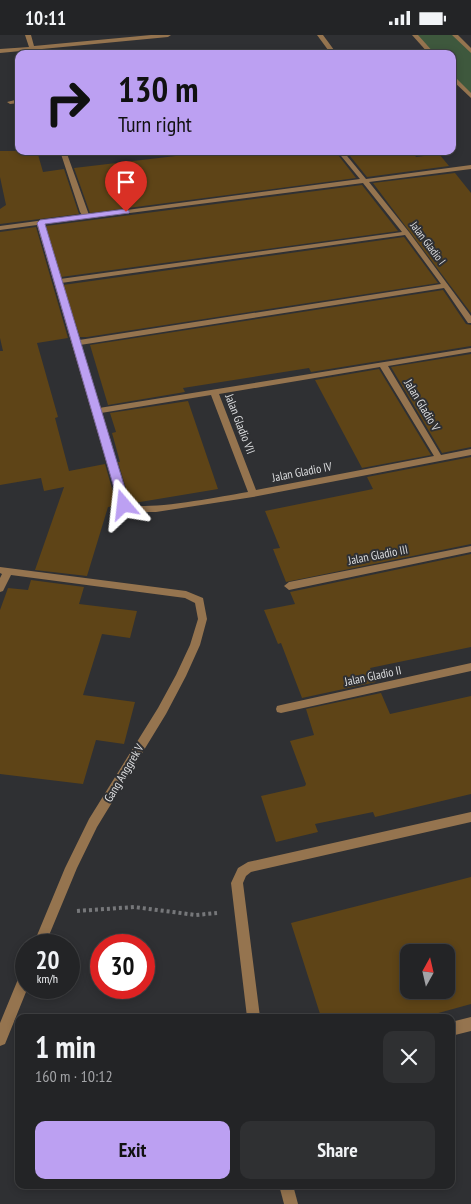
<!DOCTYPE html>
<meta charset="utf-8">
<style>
body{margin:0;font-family:"PT Sans Narrow",sans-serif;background:#2f3032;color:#f1f3f6;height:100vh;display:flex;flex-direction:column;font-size:19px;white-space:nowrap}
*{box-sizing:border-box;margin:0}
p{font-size:16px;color:#a3a4a7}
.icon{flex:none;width:28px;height:28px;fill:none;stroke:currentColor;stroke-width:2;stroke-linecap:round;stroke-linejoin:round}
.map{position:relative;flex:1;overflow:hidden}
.details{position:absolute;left:15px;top:979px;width:440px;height:175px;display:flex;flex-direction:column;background:#232426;border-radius:10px;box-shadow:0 2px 8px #0003,0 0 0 1px #404143}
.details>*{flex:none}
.top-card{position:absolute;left:15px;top:15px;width:441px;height:105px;border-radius:10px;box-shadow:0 2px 8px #0003,0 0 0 1px #404143;background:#bca0f2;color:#111;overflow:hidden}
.needle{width:32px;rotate:8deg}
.fabs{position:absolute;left:400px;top:909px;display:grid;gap:10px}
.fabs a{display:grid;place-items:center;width:55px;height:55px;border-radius:10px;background:#232426;box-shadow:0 2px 8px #0003,0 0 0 1px #404143;font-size:25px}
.speed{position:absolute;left:15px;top:899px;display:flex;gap:10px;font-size:25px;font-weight:700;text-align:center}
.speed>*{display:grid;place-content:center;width:65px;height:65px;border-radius:50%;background:#232426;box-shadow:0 2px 8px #0003,0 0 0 1px #404143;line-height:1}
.speed small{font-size:12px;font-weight:400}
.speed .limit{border:8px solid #d22;background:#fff;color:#111}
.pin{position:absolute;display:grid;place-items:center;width:42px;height:42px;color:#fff;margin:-51px -21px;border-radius:50% 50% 50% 0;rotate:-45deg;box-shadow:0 0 5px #0007}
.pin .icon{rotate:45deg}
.me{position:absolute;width:55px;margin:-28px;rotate:343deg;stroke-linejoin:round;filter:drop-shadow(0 0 4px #0008)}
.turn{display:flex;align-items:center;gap:18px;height:105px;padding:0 20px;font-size:22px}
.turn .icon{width:65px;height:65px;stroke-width:2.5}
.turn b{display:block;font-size:35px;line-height:42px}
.round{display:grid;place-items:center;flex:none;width:52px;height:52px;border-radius:10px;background:#2f3032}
.head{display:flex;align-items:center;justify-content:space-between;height:85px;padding:0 20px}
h1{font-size:30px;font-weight:700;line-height:38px}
.primary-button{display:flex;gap:10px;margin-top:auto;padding:10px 20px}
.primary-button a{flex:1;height:58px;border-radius:10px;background:#bca0f2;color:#111;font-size:20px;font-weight:700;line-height:58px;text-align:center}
.primary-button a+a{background:#2f3032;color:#f1f3f6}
.status{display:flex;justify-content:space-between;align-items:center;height:35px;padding:0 25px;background:#232426;direction:ltr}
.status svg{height:14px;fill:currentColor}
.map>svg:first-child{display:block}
.green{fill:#3e583d}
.building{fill:#5e4417;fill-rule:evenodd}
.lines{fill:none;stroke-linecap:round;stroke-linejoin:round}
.path{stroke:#76777a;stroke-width:4;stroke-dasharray:3 3;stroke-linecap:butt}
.street{fill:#95744f;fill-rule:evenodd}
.route{fill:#bca0f2;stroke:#7a689d}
.labels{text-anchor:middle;stroke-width:4;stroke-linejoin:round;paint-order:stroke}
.far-street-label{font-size:11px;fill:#dddee0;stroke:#2f3033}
.street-label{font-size:12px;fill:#dddee0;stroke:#2f3033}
</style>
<div class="status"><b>10:11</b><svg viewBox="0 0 49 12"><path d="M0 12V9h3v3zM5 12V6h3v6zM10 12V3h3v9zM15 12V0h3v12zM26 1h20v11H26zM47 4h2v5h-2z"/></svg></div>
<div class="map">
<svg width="471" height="1169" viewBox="0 0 471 1169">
<rect width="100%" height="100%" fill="#2f3033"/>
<!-- green -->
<path class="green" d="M415,0H455L471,16V61L453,41L452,19H432Z"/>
<!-- building -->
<g class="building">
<path d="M0,116H37L43,137L64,134L79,179L0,189V174L6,170L0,142Z"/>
<path d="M218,116H335L356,143L90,178L74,133Z"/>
<path d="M346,116H412L416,122L439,119L449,131L367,142Z"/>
<path d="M455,138L471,158V278L373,148Z"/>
<path d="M362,150L398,196L61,242L46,191Z"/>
<path d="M36,192L68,303L37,308L58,382L55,383L69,436L105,429L117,471L108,472L87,541L35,535L64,452L44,456L41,443L0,450V316H3L0,303V197Z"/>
<path d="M404,202L438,248L87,302H80L63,250Z"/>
<path d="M443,255L466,289L471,290V311L311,337L309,333L271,339L183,353L185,357L108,370L90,310Z"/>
<path d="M471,319V412L442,418L391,332Z"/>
<path d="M379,334L431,420L362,433L315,345Z"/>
<path d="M188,366L218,454L134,468L130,467L118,427H120L112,398L116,397L110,378Z"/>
<path d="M471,422V509L286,547L273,514L280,513L265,476L373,454L367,442Z"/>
<path d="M471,519V612L370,633L376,647L302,663L281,608L278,609L264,575L295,569L290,557Z"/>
<path d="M31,545L84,552L79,569L137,576L130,603L102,599L83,660L135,667L124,709L96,705L83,749L0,739V575L8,553L28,555Z"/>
<path d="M381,658L390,679L471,661V759L375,782L373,777L315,789L318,797L276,807L261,761L305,751L306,749L290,706L314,700L306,674Z"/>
<path d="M471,842V969L424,982H321L291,888ZM409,918H446V955H409Z"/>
</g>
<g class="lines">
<!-- path -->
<path class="path" d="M77,876L134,872L196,880L217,878"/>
<!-- street -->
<g class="street">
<path d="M25,0H31L34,11L151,0H171L168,2L0,18V14L29,12Z"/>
<path d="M317,0H323L337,19H331Z"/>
<path d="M412,0H418L435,19H429Z"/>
<path d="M452,0H458L471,13V18Z"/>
<path d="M452,39L471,58V63L452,45Z"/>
<path d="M19,64V68L10,69L7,67Z"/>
<path d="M60,116H66L89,180L360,144L337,116H343L366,144L471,130V134L369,147L409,197L471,281V288H468L444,253L80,310L99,373L471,313V317L388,331L441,420L471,414V420L253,462L156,477H129L119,470L37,190L0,195V191L82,180L80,177ZM363,148L402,197L60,244L44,189ZM405,200L441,249L79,305L61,248ZM380,332L434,421L256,455L219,359ZM211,360L248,457C228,460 140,478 128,468L101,378Z"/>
<path d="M471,511V517L289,555L284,551L289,547Z"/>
<path d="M0,532L186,556L203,563L207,584L200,610L186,641L166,679L97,792L77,833L45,910H33L65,833L89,784L158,673L176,640L190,610L198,584L195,568L185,563L11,540L3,556L0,557V543L2,539L0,538Z"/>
<path d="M471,628V636L281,678L277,677L276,674L277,671L281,670Z"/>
<path d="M471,777V787L251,837L246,841L243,848L260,982H247L231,848L238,833L248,827Z"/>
<path d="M26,935V952H28L5,1009L0,1011V988L21,937Z"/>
<path d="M471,982V996L451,1001V987Z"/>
<path d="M279,1150H293L298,1169H284Z"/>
</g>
</g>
<!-- route -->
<path class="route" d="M126,174L130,177L129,178L45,189L130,470L124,474L119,470L37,188L40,185Z"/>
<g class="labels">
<!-- far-street labels -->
<g class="far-street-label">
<text transform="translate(428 208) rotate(53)" y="4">Jalan Gladio I</text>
</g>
<!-- street labels -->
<g class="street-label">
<text transform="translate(422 370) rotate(59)" y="4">Jalan Gladio V</text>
<text transform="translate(240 389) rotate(69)" y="4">Jalan Gladio VII</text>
<text transform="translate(302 437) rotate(-11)" y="4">Jalan Gladio IV</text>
<text transform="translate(378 520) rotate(-11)" y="4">Jalan Gladio III</text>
<text transform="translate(373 641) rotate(-12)" y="4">Jalan Gladio II</text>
<text transform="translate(124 738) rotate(-59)" y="4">Gang Anggrek V</text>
</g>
</g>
</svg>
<div class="fabs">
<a><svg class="needle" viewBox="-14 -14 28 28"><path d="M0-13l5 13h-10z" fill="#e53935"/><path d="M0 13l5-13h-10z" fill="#a3a4a7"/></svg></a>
</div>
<div class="speed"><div>20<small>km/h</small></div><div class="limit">30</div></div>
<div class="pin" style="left:126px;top:177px;background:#d93025"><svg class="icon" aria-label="arrive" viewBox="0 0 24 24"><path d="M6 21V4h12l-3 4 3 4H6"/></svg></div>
<svg class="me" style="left:124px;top:470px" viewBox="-20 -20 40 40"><path d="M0-17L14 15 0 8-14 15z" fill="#bca0f2" stroke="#fff" stroke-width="4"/></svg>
<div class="top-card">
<div class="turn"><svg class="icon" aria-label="right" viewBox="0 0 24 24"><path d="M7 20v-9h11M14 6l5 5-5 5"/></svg><div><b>130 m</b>Turn right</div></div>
</div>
<section class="details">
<div class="head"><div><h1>1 min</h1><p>160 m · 10:12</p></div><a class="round"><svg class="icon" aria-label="close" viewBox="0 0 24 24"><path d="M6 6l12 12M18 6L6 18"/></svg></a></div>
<div class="primary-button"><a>Exit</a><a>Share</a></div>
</section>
</div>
